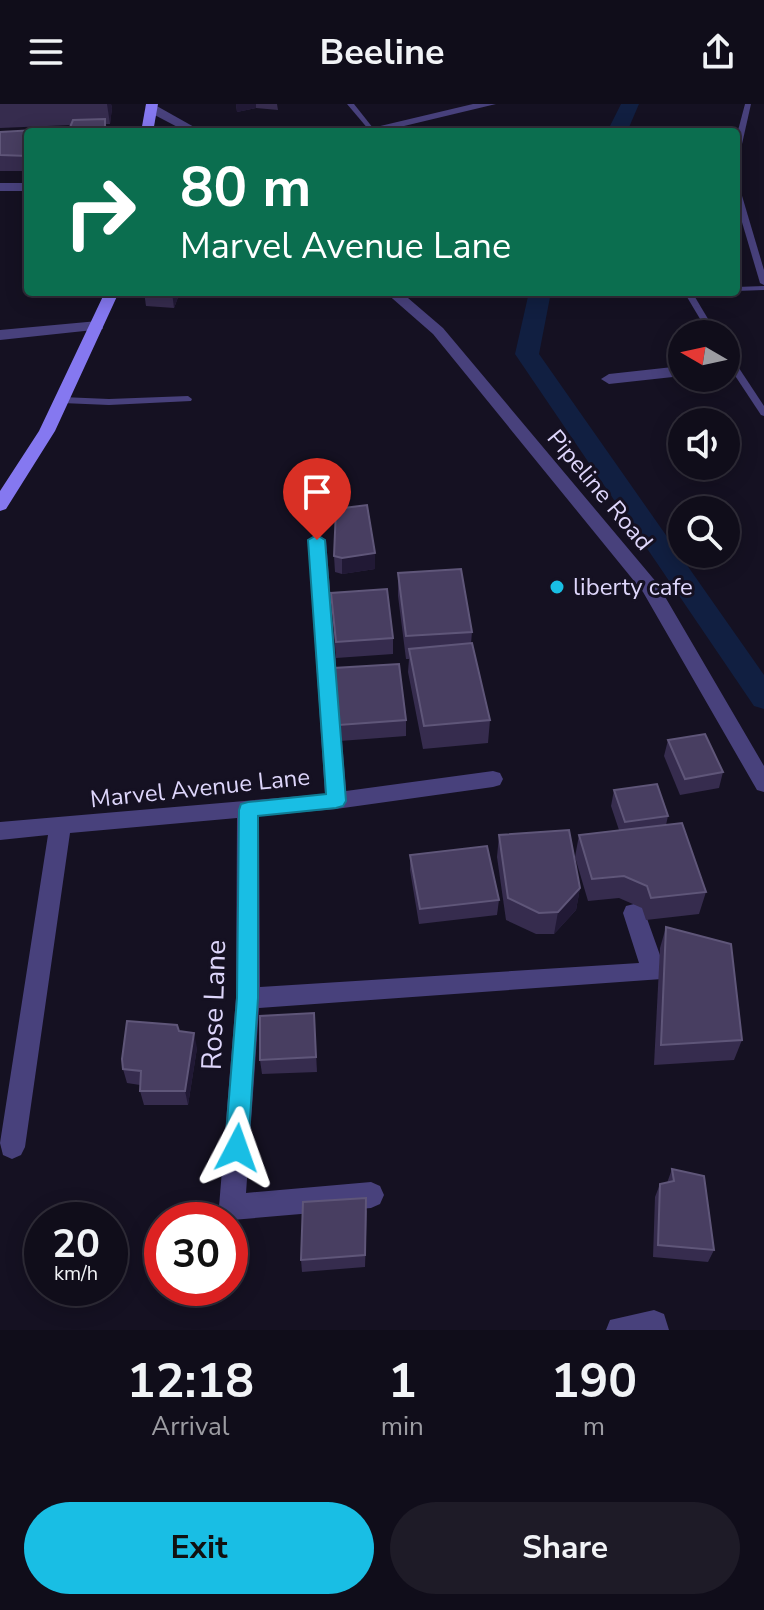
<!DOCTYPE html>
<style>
body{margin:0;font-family:"Nunito Sans",sans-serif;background:#1e1b27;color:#f1f3f6;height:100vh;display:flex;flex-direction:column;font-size:30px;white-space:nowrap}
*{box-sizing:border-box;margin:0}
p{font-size:26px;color:#9c9ca2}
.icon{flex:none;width:44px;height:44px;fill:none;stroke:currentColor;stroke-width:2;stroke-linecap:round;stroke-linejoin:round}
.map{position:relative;height:1226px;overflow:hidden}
.drawer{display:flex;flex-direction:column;background:#100d1a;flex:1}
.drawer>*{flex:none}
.top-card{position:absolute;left:24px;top:24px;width:716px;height:168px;border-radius:8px;box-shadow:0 4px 20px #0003,0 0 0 2px #302d39;background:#0b6e4f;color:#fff;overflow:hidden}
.needle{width:52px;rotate:279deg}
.controls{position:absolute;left:668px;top:216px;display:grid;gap:16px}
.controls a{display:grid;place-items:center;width:72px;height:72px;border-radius:50%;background:#100d1a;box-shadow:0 4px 20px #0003,0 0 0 2px #302d39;font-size:40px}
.speed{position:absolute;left:24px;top:1098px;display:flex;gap:16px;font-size:40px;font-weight:700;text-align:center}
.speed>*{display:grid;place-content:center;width:104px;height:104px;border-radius:50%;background:#100d1a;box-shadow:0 4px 20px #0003,0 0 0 2px #302d39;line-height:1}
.speed small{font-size:20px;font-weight:400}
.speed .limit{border:12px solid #d22;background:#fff;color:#111}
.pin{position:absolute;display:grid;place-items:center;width:68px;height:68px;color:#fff;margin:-82px -34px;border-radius:50% 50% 50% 0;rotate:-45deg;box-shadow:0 0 8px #0007}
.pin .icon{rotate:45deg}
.me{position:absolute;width:88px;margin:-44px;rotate:4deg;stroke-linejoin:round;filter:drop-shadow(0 0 6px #0008)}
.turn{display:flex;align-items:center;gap:28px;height:168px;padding:0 24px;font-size:36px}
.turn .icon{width:104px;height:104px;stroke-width:2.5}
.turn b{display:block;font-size:56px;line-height:68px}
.eta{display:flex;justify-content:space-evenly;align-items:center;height:136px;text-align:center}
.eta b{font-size:48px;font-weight:700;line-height:56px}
.primary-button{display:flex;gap:16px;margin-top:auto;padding:16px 24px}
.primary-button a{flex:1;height:92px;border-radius:48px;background:#19bee4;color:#111;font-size:32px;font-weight:700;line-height:92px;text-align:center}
.primary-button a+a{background:#1e1b27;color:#f1f3f6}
header{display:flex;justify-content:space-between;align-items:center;height:104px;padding:0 24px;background:#100d1a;font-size:36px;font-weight:700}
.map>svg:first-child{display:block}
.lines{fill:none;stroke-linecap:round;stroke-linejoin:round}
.canal{fill:#111f41;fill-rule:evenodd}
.service{fill:#48417c;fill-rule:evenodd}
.minor{fill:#48417c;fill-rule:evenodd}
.tertiary{fill:#48417c;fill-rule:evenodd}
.secondary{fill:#8578f0;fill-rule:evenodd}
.wall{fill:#362c4e}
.shaded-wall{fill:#211935}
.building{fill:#483e61;stroke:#5f5679;stroke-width:2}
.route{fill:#19bee4;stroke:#107c94;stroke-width:2}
.poi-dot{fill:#19bee4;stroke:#151122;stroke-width:3}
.labels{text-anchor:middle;stroke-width:6;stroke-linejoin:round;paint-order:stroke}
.street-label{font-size:24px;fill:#ded6fb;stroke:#151122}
.poi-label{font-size:24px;fill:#ded6fb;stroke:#151122;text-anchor:start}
.near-street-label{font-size:28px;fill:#ded6fb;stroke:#151122}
</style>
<header><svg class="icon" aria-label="menu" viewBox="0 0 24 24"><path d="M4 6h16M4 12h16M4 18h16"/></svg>Beeline<svg class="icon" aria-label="share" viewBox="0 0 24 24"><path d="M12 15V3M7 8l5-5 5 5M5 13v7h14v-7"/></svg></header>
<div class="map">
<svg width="764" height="1226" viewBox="0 0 764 1226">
<rect width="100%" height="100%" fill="#151122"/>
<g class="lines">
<!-- canal -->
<g class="canal">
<path d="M621,0H639L627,28H607Z"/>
<path d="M529,188H551L539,250L764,571V605L754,602L515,250Z"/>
</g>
<!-- service -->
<g class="service">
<path d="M347,0H354L373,24V26H369Z"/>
<path d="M745,0H751L740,49L736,51V34Z"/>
<path d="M736,83L740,85L764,166V181L760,179L736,98Z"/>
<path d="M764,182V186L736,187V183Z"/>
<path d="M684,188H692L717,230H709Z"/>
<path d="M726,248L729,249L764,302V312L761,311L726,258Z"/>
<path d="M188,292L192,295L191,297L109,301L62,299L58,296L62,293L109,295Z"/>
</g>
<!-- minor -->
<g class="minor">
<path d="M473,0H496L379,28H355Z"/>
<path d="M147,23L153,28H105L111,24Z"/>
<rect x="0" y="79" width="28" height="8"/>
<path d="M98,217L103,219V225L0,236V226Z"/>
<path d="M726,257L738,258L740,261L726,267Z"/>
<path d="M682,262V272L609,280L601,275L609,270Z"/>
<path d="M317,430L326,436L346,687L493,667L500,669L503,675L500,681L493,683L336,705L259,712L260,883L639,859L623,809L626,802L634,800L642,802L645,809L666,868L662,875L259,904L246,1089L371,1078L380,1082L384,1091L380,1100L371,1104L232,1116L223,1112L219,1103L236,894L237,714L70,729L25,1043L21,1051L12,1055L3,1051L0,1039L48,731L0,736V718L325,690L308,436Z"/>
<path d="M654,1206L664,1210L669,1226H606L610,1216Z"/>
</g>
<!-- tertiary -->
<g class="tertiary">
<path d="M147,1H155L203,28H187L147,7Z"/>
<path d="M385,188H401L443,224L657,479L764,662V688L757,686L643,488L433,230Z"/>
</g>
<!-- secondary -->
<g class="secondary">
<path d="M146,0H158L153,28H141Z"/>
<path d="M105,188H119L55,327L6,405L0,407V387L39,327Z"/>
</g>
</g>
<!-- wall -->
<g class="wall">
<path d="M0,0H111L112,4L110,20H106L107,28H68L71,21L0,24Z"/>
<path d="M236,0H277L278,6L256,4L237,8Z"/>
<path d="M34,26V28H28V67H0V28Z"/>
<path d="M144,188H180L174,204L146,202Z"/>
<path d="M334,452L375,465L342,470L335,468Z"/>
<path d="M398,469L472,528L471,540L490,616L488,639L423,645L408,568L409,555H406L398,492Z"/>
<path d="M331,489L393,534V550L336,554Z"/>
<path d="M334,564L406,616V632L340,637Z"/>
<path d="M668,636L723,668L719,684L680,691L664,652Z"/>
<path d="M614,686L668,712L666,721L706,788L699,810L646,816L642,804L619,794L588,797L575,753L579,731L619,726L611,702Z"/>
<path d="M499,731L580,784L576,806L554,830H536L506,816L497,753Z"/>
<path d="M410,751L499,796L497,811L419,820L410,766Z"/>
<path d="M666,823L742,936L734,956L654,961L660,844Z"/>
<path d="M314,909L317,968L262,970L260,956Z"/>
<path d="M179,927L197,944L188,1001H144L140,987V981L127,979L123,965Z"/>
<path d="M672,1065L714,1146L708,1158L653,1153L655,1093L660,1080L667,1079Z"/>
<path d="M367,1106L365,1163L302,1168L301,1156Z"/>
</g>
<!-- shaded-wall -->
<g class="shaded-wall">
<path d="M107,0H111L112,4L110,20Z"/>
<path d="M236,0H256V4L237,8Z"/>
<path d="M172,188H180L174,204Z"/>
<path d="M375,449V465L342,470V454Z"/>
<path d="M580,784L576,806L554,830L558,808Z"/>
<path d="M194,929L197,944L188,1001L185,987Z"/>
</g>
<!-- building -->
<g class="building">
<path d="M105,15V28H68L73,16Z"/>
<path d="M34,26L33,28H28V52L0,51V28Z"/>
<path d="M367,401L375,449L342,454L334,452L336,405Z"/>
<path d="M461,465L472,528L406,532L398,469Z"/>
<path d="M387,485L393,534L336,538L331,489Z"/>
<path d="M472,539L490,616L424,622L409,545Z"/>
<path d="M399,560L406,616L339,621L334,564Z"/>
<path d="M705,630L723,668L685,675L668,636Z"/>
<path d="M657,680L668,712L625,718L614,686Z"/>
<path d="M682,719L706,788L651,794L647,782L624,772L592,775L579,731Z"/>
<path d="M569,726L580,784L558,808L539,809L508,794L499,731Z"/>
<path d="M487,742L499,796L420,805L410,751Z"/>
<path d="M666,823L731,840L742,936L661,941Z"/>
<path d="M314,909L316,953L260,956V912Z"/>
<path d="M127,917L177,921L179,927L194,929L185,987H140L141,967L123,965L122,955Z"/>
<path d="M672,1065L704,1072L714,1146L658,1141L660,1080L674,1077Z"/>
<path d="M366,1094L365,1151L301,1156L303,1098Z"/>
</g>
<!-- route -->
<path class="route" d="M317,431L325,436L346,697L343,702L336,704L258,712V894L248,1044L245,1051L237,1055L228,1051L225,1044L237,894L239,706L241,700L248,698L326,690L308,436Z"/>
<!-- markers -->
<circle class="poi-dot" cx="557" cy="483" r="8"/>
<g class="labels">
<!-- street labels -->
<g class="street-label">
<text transform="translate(600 386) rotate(50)" y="8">Pipeline Road</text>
<text transform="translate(200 684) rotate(-6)" y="8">Marvel Avenue Lane</text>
</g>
<!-- poi labels -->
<g class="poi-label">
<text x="573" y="491">liberty cafe</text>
</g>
<!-- near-street labels -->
<g class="near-street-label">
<text transform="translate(213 901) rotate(-88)" y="10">Rose Lane</text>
</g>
</g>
</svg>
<div class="controls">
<a><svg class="needle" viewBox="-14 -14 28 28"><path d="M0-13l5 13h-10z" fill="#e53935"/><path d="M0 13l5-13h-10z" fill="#9c9ca2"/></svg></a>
<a><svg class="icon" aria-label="sound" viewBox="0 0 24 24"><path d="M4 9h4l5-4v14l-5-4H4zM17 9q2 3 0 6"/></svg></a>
<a><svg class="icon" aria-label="search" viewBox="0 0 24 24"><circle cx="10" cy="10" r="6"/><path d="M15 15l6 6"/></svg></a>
</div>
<div class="speed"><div>20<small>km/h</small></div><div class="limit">30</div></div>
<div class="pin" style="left:317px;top:436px;background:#d93025"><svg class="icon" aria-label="arrive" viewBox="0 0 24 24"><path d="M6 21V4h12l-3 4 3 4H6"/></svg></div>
<svg class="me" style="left:237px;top:1044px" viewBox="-20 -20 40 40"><path d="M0-17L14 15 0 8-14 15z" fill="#19bee4" stroke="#fff" stroke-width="4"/></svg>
<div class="top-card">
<div class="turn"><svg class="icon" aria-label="right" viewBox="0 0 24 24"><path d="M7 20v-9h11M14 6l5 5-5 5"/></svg><div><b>80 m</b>Marvel Avenue Lane</div></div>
</div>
</div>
<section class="drawer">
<div class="eta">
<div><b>12:18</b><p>Arrival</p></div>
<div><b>1</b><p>min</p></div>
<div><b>190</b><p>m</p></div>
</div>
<div class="primary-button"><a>Exit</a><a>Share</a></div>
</section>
